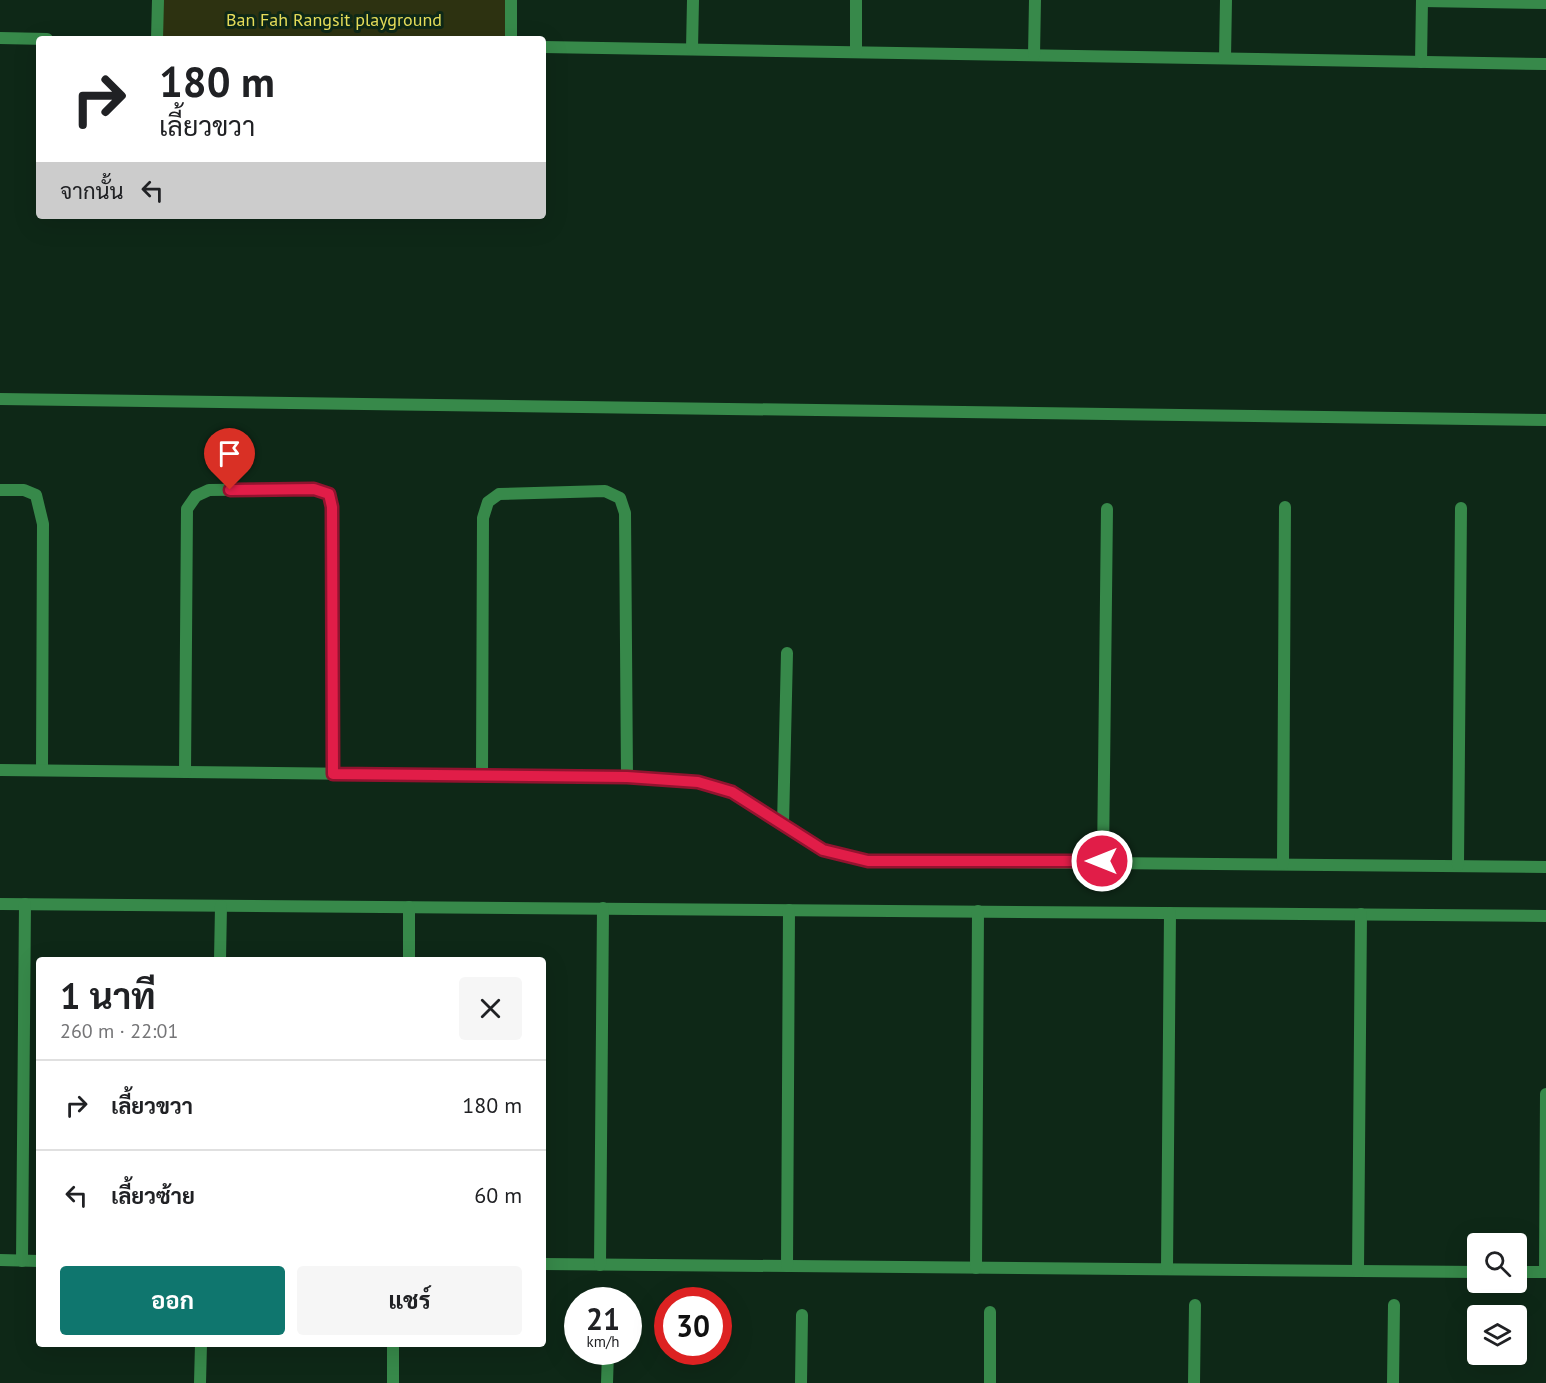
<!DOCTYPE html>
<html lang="th">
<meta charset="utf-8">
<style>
body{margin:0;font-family:"PT Sans",Sarabun,sans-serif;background:#f6f6f6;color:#202124;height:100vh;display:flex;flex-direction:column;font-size:22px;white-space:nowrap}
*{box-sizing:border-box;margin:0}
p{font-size:20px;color:#757577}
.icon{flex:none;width:33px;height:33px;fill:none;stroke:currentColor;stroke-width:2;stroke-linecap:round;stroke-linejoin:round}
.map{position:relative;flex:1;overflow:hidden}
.drawer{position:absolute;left:36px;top:957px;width:510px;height:390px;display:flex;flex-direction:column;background:#fff;border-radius:6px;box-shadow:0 6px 24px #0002}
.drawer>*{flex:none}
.banner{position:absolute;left:36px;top:36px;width:510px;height:183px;border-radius:6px;box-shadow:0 6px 24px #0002;background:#fff;color:#202124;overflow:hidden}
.buttons{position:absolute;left:1467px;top:1233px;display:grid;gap:12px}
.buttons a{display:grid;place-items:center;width:60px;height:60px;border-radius:6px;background:#fff;box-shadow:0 6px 24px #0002;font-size:30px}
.speed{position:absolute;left:564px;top:1287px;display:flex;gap:12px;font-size:30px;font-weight:700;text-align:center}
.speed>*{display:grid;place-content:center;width:78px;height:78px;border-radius:50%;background:#fff;box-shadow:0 6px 24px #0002;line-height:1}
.speed small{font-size:15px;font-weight:400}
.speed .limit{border:9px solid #d22;background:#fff;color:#111}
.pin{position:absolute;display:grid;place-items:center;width:51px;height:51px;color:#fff;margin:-62px -26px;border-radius:50% 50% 50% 0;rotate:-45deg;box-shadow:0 0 6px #0007}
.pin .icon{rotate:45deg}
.me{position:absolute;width:66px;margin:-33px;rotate:270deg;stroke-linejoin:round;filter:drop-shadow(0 0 4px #0008)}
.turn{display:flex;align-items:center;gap:21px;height:126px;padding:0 24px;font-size:27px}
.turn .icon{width:78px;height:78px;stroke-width:2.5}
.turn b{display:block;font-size:42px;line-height:51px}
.then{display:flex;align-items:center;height:57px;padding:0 24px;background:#0003;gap:12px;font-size:22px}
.round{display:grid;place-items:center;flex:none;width:63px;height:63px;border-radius:6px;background:#f6f6f6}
.overview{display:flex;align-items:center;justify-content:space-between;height:102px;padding:0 24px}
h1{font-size:36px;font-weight:700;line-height:45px}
.action{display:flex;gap:12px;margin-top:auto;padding:12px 24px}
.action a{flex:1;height:69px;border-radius:6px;background:#0f766e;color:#fff;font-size:24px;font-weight:700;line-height:69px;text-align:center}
.action a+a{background:#f6f6f6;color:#202124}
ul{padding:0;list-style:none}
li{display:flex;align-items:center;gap:18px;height:90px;padding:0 24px;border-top:2px solid #e0e0e0}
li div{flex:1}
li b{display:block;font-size:22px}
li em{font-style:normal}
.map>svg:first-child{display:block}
.green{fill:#2d3211}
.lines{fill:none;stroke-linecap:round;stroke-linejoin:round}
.lane{stroke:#37894a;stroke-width:12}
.street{stroke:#37894a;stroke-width:12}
.route-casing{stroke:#92132f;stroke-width:15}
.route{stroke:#e11d48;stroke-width:10}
.labels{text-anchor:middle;stroke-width:6;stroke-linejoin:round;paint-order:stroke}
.park-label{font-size:18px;fill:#e6dd5a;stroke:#0e2817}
</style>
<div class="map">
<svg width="1546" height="1383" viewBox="0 0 1546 1383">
<rect width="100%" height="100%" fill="#0e2817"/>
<!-- green -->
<path class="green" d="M158,0H511V39H157Z"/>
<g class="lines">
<!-- lane -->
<path class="lane" d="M783,825L787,653"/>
<!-- street -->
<g class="street">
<path d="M1422,1L1546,3"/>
<path d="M0,38L47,39"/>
<path d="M157,39L158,0"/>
<path d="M511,39V0"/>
<path d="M543,47L1546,64"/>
<path d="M692,49L693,0"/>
<path d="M856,52V0"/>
<path d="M1034,55L1035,0"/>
<path d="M1225,58L1226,0"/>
<path d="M1421,62L1422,0"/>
<path d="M0,399L1546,420"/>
<path d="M0,490H24L36,495L43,524L42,770"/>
<path d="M0,770L627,777L698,782L732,792L823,850L868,861L1546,867"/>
<path d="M185,772L187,509L196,496L209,490L314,489L329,494L332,507L333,774"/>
<path d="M482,776L483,518L488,502L499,494L605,491L620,498L625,513L627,777"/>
<path d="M1103,861L1107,509"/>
<path d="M1283,864L1285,507"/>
<path d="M1458,865L1461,508"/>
<path d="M0,904L1546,916"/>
<path d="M220,960L221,906"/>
<path d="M409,960V907"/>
<path d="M0,1260L39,1261"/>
<path d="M22,1261L25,904"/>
<path d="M543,1264L1478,1272"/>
<path d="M600,1265L603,908"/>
<path d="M787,1266L789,910"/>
<path d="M976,1268L978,911"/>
<path d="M1167,1269L1170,913"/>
<path d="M1358,1271L1361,914"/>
<path d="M1516,1272H1546"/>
<path d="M1545,1272L1546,1094"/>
<path d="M990,1312V1383"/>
<path d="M200,1383L201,1344"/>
<path d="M393,1383V1344"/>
<path d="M607,1383L608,1352"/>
<path d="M801,1383L802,1315"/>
<path d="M1194,1383L1195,1305"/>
<path d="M1393,1383L1394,1305"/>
</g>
</g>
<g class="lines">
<defs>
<path id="route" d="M230,490L314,489L329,494L332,507L333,774L627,777L698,782L732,792L823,850L868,861H1102"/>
</defs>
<!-- route casing -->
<use href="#route" class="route-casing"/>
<!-- route -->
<use href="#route" class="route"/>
</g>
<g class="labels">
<!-- park labels -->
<g class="park-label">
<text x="334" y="26">Ban Fah Rangsit playground</text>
</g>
</g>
</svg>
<div class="buttons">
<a><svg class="icon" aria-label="search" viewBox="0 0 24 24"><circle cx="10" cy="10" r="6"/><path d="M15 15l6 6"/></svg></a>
<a><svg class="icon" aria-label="layers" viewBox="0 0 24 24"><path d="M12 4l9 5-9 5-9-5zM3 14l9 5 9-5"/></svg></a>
</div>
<div class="speed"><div>21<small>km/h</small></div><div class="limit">30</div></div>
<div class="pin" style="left:230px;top:490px;background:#d93025"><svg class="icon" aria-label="arrive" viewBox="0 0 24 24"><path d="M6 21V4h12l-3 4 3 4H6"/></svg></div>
<svg class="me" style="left:1102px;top:861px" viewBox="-20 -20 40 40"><circle r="17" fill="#e11d48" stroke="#fff" stroke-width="3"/><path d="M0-11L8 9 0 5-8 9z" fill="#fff"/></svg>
<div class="banner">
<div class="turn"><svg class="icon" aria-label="right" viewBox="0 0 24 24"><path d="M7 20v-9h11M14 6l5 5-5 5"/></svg><div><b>180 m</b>เลี้ยวขวา</div></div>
<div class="then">จากนั้น<svg class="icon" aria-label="left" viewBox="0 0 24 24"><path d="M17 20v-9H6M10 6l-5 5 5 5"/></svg></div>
</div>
<section class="drawer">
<div class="overview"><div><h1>1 นาที</h1><p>260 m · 22:01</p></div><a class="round"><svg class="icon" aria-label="close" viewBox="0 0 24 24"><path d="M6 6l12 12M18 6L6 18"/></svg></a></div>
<ul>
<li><svg class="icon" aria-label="right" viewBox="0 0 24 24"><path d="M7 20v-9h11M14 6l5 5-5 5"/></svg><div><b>เลี้ยวขวา</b></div><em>180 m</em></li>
<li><svg class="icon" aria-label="left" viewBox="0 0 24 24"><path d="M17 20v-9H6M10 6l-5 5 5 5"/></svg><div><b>เลี้ยวซ้าย</b></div><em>60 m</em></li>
</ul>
<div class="action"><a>ออก</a><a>แชร์</a></div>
</section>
</div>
